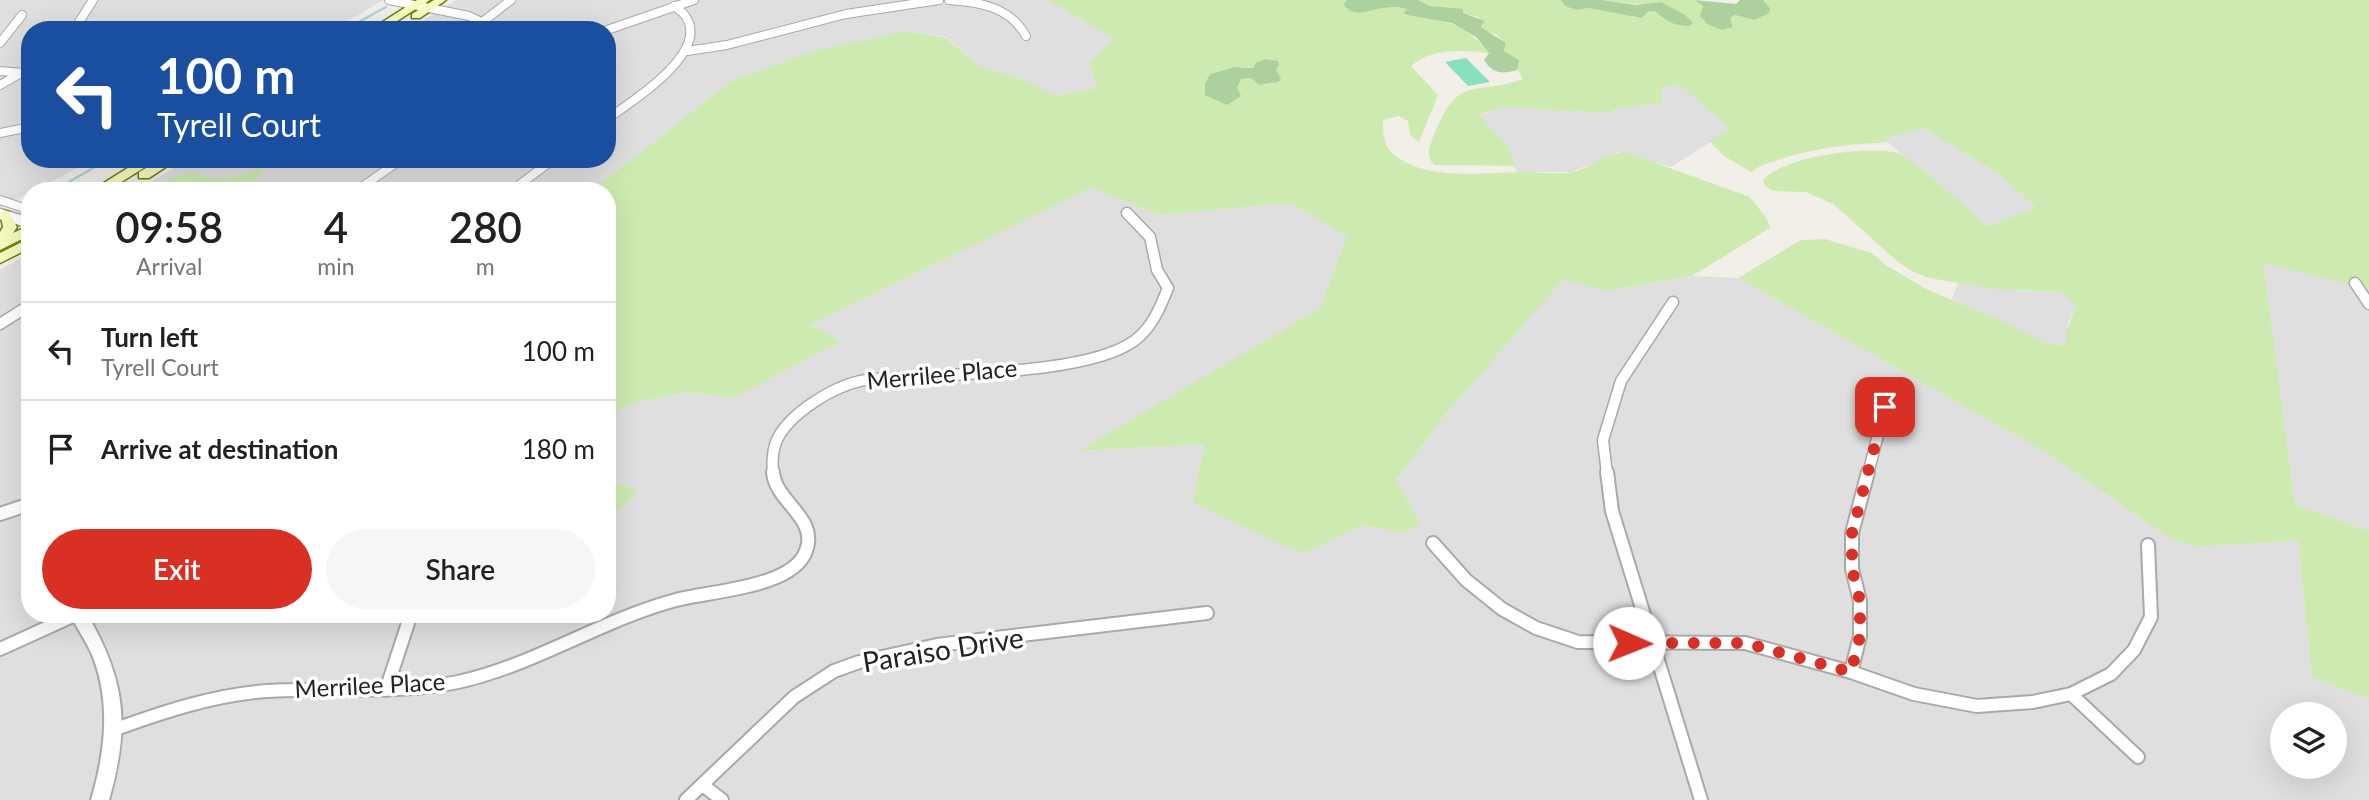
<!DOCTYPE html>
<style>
body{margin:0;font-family:Lato,sans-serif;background:#f6f6f6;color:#202124;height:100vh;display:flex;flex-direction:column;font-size:26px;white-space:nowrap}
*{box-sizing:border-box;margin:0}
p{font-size:23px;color:#757577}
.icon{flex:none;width:38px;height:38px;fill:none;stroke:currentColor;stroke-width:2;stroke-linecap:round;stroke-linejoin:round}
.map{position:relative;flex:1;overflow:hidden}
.sheet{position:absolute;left:21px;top:182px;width:595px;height:441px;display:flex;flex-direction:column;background:#fff;border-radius:28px;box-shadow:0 7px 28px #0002}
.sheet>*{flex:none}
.banner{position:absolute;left:21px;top:21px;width:595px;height:147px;border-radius:28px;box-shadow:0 7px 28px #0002;background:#1a4fa0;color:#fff;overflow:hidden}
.tools{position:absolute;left:2270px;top:702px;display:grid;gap:14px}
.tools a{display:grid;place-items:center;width:77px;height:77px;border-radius:50%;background:#fff;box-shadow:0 7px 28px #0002;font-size:35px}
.pin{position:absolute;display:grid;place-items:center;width:60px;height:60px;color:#fff;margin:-30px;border-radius:14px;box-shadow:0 4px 10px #0006}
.me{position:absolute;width:77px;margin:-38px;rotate:91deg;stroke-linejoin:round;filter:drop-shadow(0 0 5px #0008)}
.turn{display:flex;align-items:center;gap:24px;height:147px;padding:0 21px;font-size:32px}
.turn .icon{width:91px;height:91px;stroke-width:2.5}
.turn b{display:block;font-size:49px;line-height:60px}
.eta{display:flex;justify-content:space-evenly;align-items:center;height:119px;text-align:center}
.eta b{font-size:42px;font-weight:600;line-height:49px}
.cta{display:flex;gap:14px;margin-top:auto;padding:14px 21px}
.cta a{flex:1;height:80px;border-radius:42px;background:#d93025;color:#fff;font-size:28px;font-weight:600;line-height:80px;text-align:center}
.cta a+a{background:#f6f6f6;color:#202124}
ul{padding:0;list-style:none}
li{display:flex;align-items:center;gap:21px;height:98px;padding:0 21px;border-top:2px solid #e0e0e0}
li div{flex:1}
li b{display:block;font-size:26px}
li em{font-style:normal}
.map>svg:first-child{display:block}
.residential{fill:#e0dfdf;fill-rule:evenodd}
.grass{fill:#cdebb0;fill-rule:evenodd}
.forest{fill:#add19e}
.pitch{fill:#88e0be}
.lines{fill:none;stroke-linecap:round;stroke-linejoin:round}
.stream{stroke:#aad3df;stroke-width:2.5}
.minor-far2-casing{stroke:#a9a9a9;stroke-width:10}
.minor-far1-casing{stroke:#a9a9a9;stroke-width:13}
.minor-casing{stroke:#a9a9a9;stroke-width:16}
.tertiary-casing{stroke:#a9a9a9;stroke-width:4}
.secondary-casing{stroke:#707d05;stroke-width:3}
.minor-far2{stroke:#fff;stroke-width:8}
.minor-far1{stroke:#fff;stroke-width:10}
.minor{stroke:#fff;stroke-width:12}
.tertiary{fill:#fff;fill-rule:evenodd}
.secondary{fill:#f7fabf;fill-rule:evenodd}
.route{stroke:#d93025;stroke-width:12;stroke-dasharray:0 21.6}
.labels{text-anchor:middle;stroke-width:7;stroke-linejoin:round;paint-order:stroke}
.street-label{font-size:24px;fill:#222;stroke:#fff}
.near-street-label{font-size:28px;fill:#222;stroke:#fff}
</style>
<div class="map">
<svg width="2369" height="800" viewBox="0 0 2369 800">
<rect width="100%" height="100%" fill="#f2efe9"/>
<!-- residential -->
<g class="residential">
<path d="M0,0H384L332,30H30V159H95L0,208Z"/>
<path d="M456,0H1048L1115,39L1097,88L1054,96L1024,80L979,66L946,37L908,31L731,81L592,191H136L189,159H607V30H408Z"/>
<path d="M1681,85L1731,129L1671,167L1618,152L1572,172H1517L1478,116L1504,107L1609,113L1618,108L1661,103L1660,87Z"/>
<path d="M1923,128L2002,176L2036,208L1987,226L1883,138Z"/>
<path d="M1091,188L1159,215L1289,203L1347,236L1320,308L1081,451L1205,444L1303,554L1362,525L1403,533L1421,524L1396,480L1446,414L1563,278L1605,291L1692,276L1738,278L2047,453L2169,538L2196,547L2298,540L2312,677L2369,699V800H0V270L30,253V614H607V520L638,490L607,480V417L634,403L688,392L734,398L840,341L810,325ZM2282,714H2334V766H2282Z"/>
<path d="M2262,263L2369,289V531L2295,505Z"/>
<path d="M1958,283L2024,291L2061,292L2076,305L2068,324L2067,345L2047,344L1952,299Z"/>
</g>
<!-- grass -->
<g class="grass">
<path d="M1048,0H1347L1401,5L1407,9V15C1448,23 1460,19 1489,53C1464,50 1431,48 1411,66L1438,95L1419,142L1410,135L1408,121L1399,116L1383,120C1383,130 1383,143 1390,151C1422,183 1484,172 1525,172C1539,172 1559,175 1573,172C1592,167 1607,150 1628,153L1750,197L1767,219L1770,228L1692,276L1605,291L1563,279L1446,414L1396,480L1421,524L1403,533L1362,525L1303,554L1193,503L1205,444L1079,451L1320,308L1347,236L1289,203L1159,215L1091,188L810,325L841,341L734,398L688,392L634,403L607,417V191H592L731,81L813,51L908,31L946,38L979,66L1024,80L1055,96L1096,88L1090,62L1114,39ZM1234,67L1276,68L1280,79C1268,85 1262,88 1251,78L1241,79L1237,88L1210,74Z"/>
<path d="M1418,0H1561L1565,6L1576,10L1589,8L1608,10L1636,18L1655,10L1681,26L1646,5L1601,0H1694L1704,6L1703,21L1722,30L1730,23V17L1735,15C1747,18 1765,22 1770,8L1763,0H2369V289L2263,263L2295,505L2369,531V699L2312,677L2298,540L2196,547L2169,538L2047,453L1738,278L1801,240L1825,239L1872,253L1884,264L1926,289L1993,317L2047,344L2067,345L2066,333L2076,305L2061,292L1994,289L1929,278L1911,271L1896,260L1833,204L1806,192L1772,191L1764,184L1763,180C1783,156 1870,145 1899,153C1910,157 1973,214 1987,226L2036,208L2002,176L1923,128L1884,138L1887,142L1880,143C1847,144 1819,148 1787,157C1773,162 1763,163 1751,172L1724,156L1709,141L1730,129L1680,85L1661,87L1662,103L1618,108L1609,113L1504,107L1479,115L1509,147L1515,166L1434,165C1425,155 1429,147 1434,135C1460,73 1471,97 1523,79L1515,66L1518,60L1504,51L1506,44L1497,35L1484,30L1479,17L1430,6Z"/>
<path d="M267,161L271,162L248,186L257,191H191L174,185H157L173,177L197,171L198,176L222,179L251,172Z"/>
<path d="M607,480L639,490L607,520Z"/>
</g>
<!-- forest -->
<g class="forest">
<path d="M1347,0H1418L1430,6L1463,9V13L1485,21L1481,26C1484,30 1499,38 1506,43L1504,51L1519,60L1517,70C1502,75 1492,73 1484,60L1489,53L1476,37L1452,23L1407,15L1403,13L1407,9C1379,0 1359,24 1344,5Z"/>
<path d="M1561,0H1601L1637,5L1661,2L1685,15L1693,23L1690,26C1674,26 1666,21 1655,11L1648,12L1641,18L1589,8L1576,10L1565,6Z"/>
<path d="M1694,0L1736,4L1740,0H1763L1770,8L1769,13L1755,20L1735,15L1730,18L1733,27L1722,30L1707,24L1700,16L1703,6Z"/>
<path d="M1265,59L1278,61L1279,65L1276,69L1281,79L1278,82L1259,85L1251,78L1241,79L1237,88L1241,96L1227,105L1205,95V84L1210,74L1234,67L1253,68L1256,63Z"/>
</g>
<!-- pitch -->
<path class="pitch" d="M1466,58L1490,82L1468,86L1445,62Z"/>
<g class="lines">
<!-- stream -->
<g class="stream">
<path d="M344,30L386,7"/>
<path d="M53,191L109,159"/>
</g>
<defs>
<g id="minor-far2">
<path d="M389,0L469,16L498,30"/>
<path d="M949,0C980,2 1010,7 1026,36"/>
<path d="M74,30L93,0"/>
<path d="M177,30L203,26L223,30"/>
<path d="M472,30L511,0"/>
<path d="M607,30L694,0"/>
<path d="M0,43L22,15"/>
<path d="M687,51L727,45L846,14L939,0"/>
<path d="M0,71L22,73"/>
<path d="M0,85L30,68"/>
<path d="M607,119C631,102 710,53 686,17C684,13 678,9 674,6"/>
<path d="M0,133L30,127"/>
<path d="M356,191L402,159"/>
<path d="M511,191L554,159"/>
<path d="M0,200L30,210"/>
</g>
<g id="minor-far1">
<path d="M0,214L30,223"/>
<path d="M2355,283L2369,304"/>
<path d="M0,324L30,305"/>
<path d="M773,474C772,463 772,453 776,442C787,415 832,387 860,381C872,378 886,379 898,378C957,373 1088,374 1134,341C1152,328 1160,308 1168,288L1157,270L1150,237L1127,213"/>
<path d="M1607,474L1603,440L1621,381L1673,302"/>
<path d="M1868,474L1885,407L1899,390"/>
</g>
<g id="minor">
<path d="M1607,472L1612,511L1701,800"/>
<path d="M0,514L30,504"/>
<path d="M1433,543L1466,580L1502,609L1536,628L1578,642L1745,643L1851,672L1914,694L1977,706L2033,702L2071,694L2111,674L2134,650L2151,617L2148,545"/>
<path d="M0,649L77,614"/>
<path d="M1851,672L1860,636V601L1852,569V533L1868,472"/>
<path d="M386,690L411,614"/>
<path d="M2071,694L2138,757"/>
<path d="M113,730C163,712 213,695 267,691C330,687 395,695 458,682C535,665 601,620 676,600C709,591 793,588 806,551C819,518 775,502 773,472"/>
<path d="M704,786L722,800"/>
<path d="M686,800L794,697L834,671L859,662L937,645L1207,613"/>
</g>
<path id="tertiary" d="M70,614H87C126,681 130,726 109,800H91C105,753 111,704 93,657C87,642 77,629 70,614Z"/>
<g id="secondary">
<path d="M417,0H430L383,30H370Z"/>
<path d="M434,0H446L420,18H412V14Z"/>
<path d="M142,159H158L107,191H91Z"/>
<path d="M162,159H178L149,178H139V172Z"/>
<path d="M4,211L9,212L17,227L13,233L30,225V235L0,250V232L3,227L0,212Z"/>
<path d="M30,238V248L0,263V253Z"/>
</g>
</defs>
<!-- minor-far2 casing -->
<use href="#minor-far2" class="minor-far2-casing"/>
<!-- minor-far1 casing -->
<use href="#minor-far1" class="minor-far1-casing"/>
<!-- minor casing -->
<use href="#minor" class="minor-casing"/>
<!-- tertiary casing -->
<use href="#tertiary" class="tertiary-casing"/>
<!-- secondary casing -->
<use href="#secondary" class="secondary-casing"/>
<!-- minor-far2 -->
<use href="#minor-far2" class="minor-far2"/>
<!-- minor-far1 -->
<use href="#minor-far1" class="minor-far1"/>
<!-- minor -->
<use href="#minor" class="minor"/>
<!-- tertiary -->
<use href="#tertiary" class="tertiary"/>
<!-- secondary -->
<use href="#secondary" class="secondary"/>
</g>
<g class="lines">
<!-- route -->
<path class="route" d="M1629,643H1745L1851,672L1860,636V601L1852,569V533L1885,407"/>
</g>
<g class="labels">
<!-- street labels -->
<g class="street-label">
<text transform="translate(942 375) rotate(-5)" y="8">Merrilee Place</text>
<text transform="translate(370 686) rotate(-3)" y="8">Merrilee Place</text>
</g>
<!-- near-street labels -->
<g class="near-street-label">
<text transform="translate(943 650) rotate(-9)" y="10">Paraiso Drive</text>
</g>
</g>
</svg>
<div class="tools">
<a><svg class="icon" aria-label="layers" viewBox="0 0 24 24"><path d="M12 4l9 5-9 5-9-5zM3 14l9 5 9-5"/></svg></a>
</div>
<div class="pin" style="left:1885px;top:407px;background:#d93025"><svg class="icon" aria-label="arrive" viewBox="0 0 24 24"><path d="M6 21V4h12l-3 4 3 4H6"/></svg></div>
<svg class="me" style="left:1629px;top:643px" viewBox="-20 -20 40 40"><circle r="19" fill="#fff"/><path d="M0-13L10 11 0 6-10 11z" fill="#d93025"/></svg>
<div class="banner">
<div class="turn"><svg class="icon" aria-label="left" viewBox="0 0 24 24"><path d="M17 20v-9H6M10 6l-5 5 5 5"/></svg><div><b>100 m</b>Tyrell Court</div></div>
</div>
<section class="sheet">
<div class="eta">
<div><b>09:58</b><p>Arrival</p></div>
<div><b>4</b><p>min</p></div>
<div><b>280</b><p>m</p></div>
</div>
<ul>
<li><svg class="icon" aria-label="left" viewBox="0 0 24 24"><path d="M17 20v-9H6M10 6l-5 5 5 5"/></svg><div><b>Turn left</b><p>Tyrell Court</p></div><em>100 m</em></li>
<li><svg class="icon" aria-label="arrive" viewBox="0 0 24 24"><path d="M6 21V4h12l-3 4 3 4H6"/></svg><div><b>Arrive at destination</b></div><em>180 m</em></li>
</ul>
<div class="cta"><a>Exit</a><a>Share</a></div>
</section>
</div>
